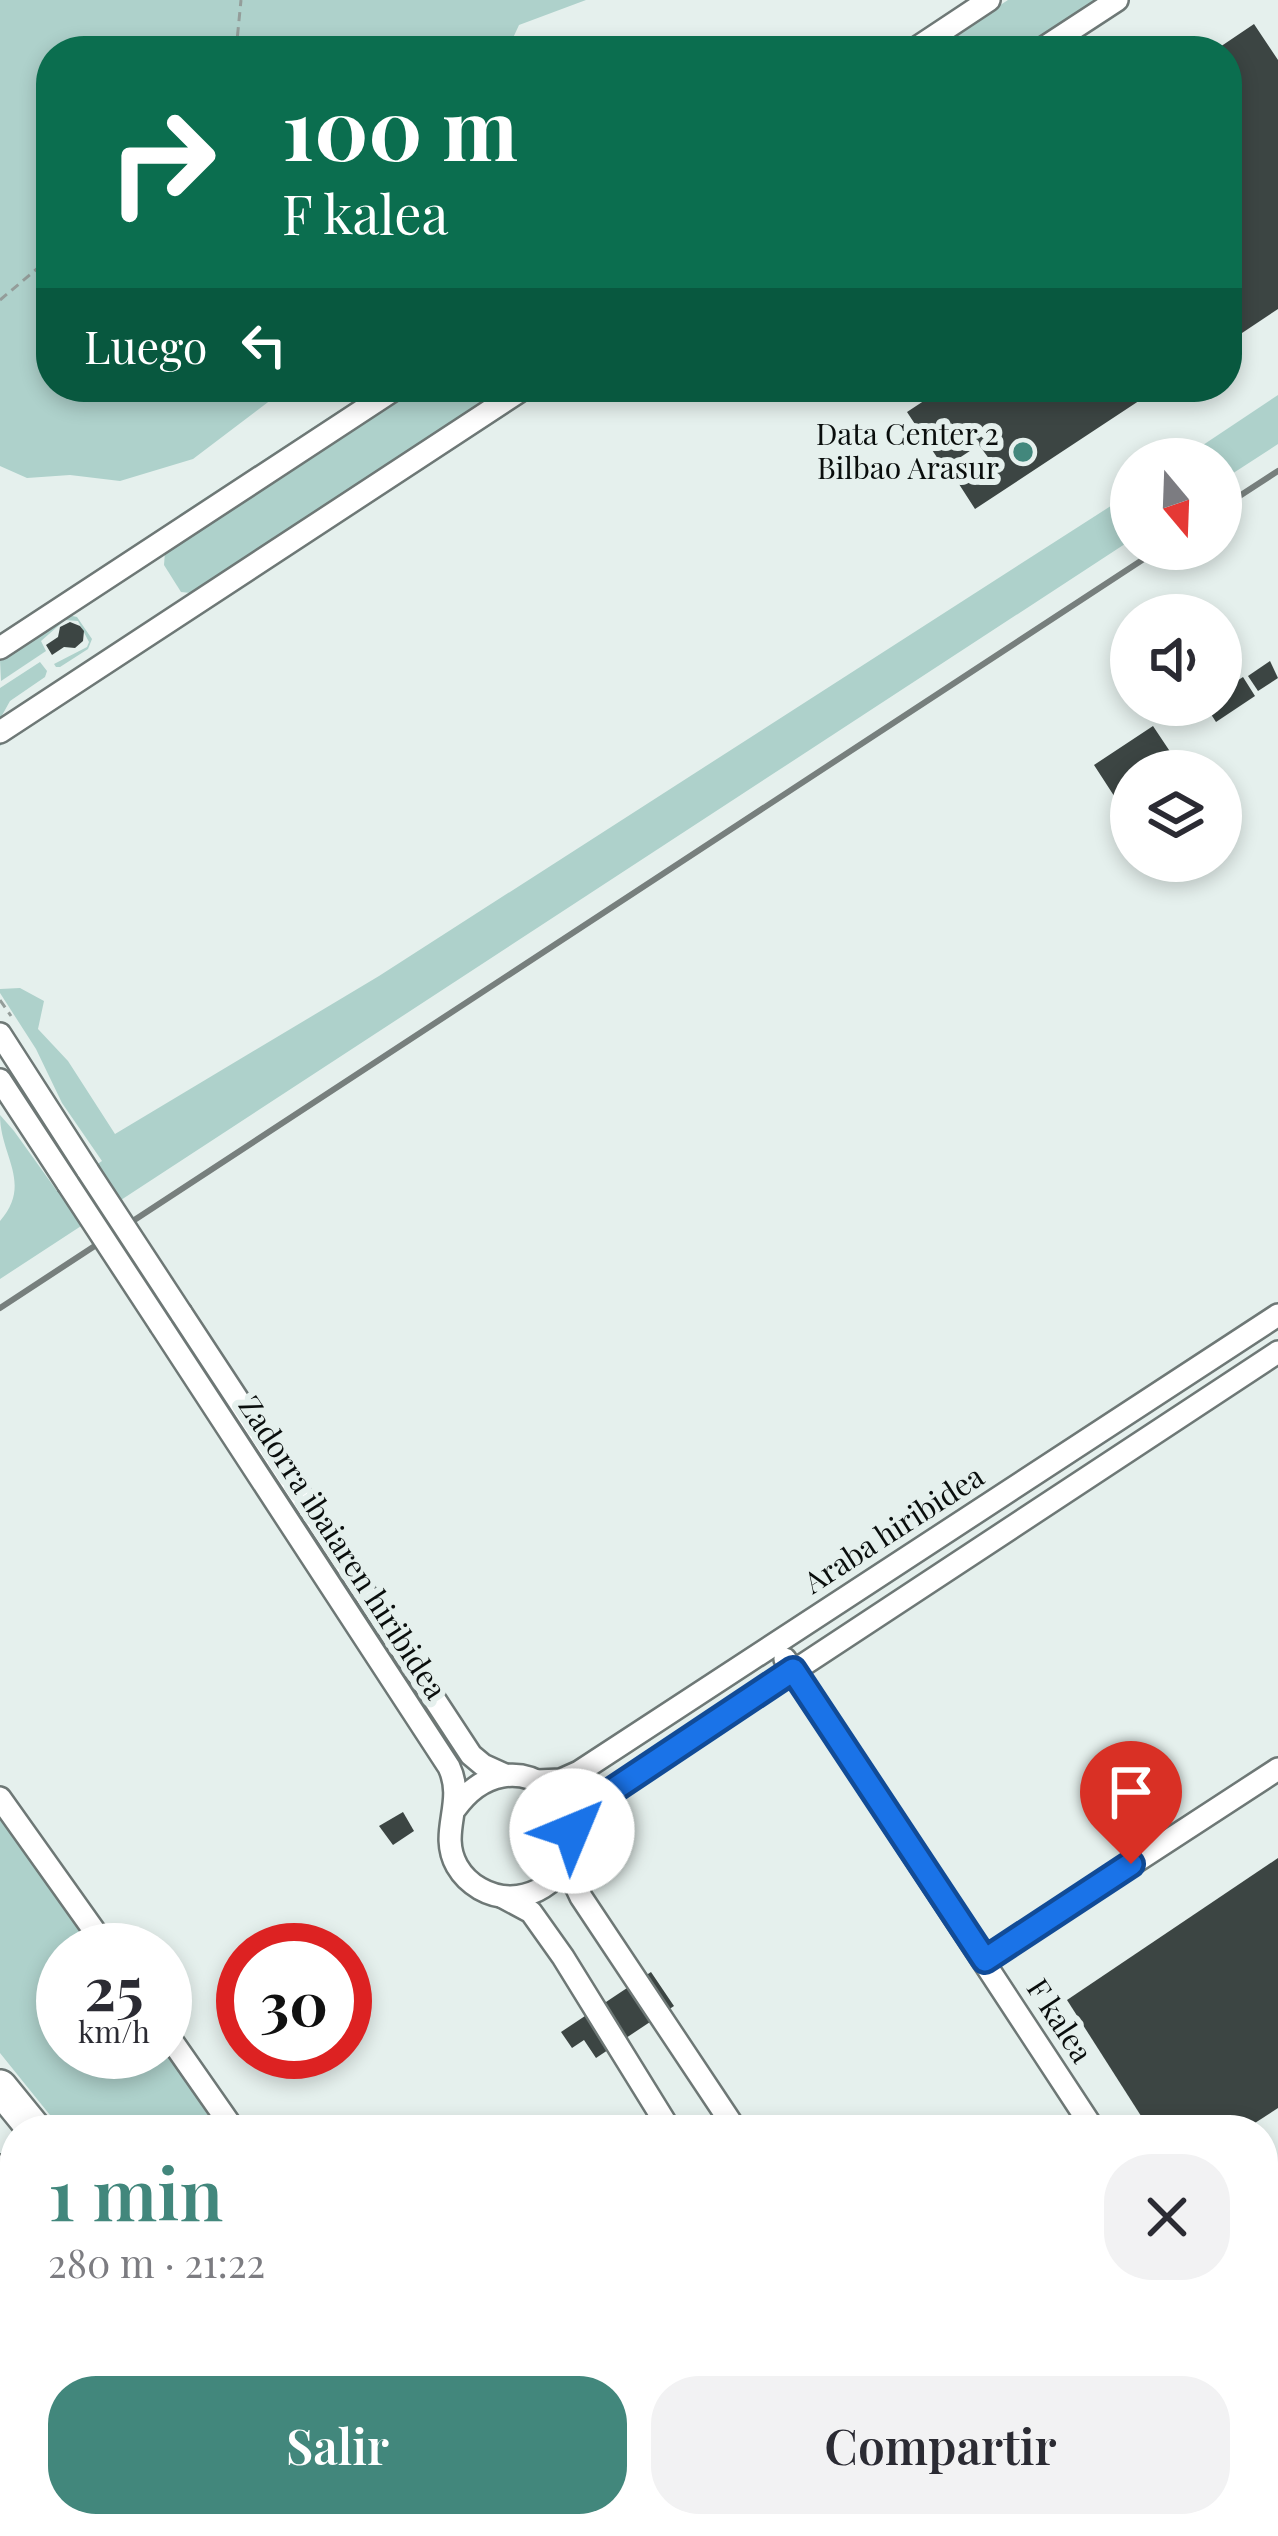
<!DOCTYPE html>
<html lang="es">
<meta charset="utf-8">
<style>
body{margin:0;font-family:"Playfair Display",serif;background:#f2f2f3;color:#2b2b33;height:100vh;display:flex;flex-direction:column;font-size:45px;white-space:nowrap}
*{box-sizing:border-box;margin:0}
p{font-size:39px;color:#7c7c81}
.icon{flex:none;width:66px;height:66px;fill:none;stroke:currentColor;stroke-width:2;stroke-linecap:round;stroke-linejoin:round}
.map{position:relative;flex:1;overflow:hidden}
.details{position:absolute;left:0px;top:2115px;width:1278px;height:423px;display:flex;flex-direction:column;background:#fff;border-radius:48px 48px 0 0;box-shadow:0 6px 18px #0003}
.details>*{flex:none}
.banner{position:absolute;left:36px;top:36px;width:1206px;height:366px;border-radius:48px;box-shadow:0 6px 18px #0003;background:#0b6e4f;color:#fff;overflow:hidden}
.needle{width:78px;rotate:161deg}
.controls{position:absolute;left:1110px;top:438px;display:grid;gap:24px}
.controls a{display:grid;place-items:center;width:132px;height:132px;border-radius:50%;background:#fff;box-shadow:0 6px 18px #0003;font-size:60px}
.speed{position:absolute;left:36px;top:1923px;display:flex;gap:24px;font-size:60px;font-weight:700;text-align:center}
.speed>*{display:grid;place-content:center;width:156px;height:156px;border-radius:50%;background:#fff;box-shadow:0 6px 18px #0003;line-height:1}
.speed small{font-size:30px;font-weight:400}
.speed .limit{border:18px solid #d22;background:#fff;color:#111}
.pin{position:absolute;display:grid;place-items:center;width:102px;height:102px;color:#fff;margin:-123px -51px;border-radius:50% 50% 50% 0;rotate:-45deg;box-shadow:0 0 12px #0007}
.pin .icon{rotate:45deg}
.me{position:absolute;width:132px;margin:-66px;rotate:45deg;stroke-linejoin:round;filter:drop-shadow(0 0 9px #0008)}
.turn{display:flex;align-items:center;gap:42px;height:252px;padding:0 48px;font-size:54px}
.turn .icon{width:156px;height:156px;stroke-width:2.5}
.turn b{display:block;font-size:84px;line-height:102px}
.then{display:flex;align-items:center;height:114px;padding:0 48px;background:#0003;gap:24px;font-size:45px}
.round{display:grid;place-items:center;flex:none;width:126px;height:126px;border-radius:48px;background:#f2f2f3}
.headline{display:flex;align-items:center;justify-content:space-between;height:204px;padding:0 48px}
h1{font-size:72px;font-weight:600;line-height:90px;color:#42877c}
.cta{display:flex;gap:24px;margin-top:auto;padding:24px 48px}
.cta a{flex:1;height:138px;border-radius:48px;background:#42877c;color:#fff;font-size:48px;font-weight:600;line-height:138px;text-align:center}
.cta a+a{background:#f2f2f3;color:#2b2b33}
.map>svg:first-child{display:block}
.green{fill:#aed1cb}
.building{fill:#3c4543}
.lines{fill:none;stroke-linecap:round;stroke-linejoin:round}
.minor-casing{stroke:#6e7876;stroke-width:26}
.highway-casing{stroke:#6e7876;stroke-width:38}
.path{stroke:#949d9a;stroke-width:3;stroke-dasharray:9 6;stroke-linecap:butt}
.minor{stroke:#fff;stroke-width:21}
.highway{stroke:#fff;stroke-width:33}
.rail{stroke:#777f7d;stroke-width:6}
.minor-bridge-casing{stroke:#6e7876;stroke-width:26;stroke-linecap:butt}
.minor-bridge{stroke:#fff;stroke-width:21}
.route-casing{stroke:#114b97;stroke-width:30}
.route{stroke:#1a73e8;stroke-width:21}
.poi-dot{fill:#42877c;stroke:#e5f0ed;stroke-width:4.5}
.labels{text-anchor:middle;stroke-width:12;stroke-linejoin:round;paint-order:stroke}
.poi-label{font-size:30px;fill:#0a0e0d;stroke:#e5f0ed;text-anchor:end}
.street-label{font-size:30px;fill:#0a0e0d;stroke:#e5f0ed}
</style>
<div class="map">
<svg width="1278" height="2536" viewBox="0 0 1278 2536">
<rect width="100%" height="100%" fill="#e5f0ed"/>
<!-- green -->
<g class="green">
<path d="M0,0H586L519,25L507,51H51V387H288L193,459L120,481L70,475L27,478L0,466Z"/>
<path d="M1008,0H1096L1019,51H930Z"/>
<path d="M375,387H380L180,518L179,515Z"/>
<path d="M417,387H506L191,593L181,592L164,565L165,552Z"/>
<path d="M545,387H549L0,746V744Z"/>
<path d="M1278,395V444L1221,481V459H1182Z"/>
<path d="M1131,493V540L0,1279V1221C33,1183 0,1156 0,1115L14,1131L57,1191L102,1161L62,1103L36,1049L0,993V989L20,988L44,1001L38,1029L68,1061L115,1134L379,976Z"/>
<path d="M68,615L77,617L92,639L88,649L60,667H56L54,664L87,647L89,642L78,621L65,620L41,641L46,651L1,681L0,660Z"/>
<path d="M40,662L47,671L45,677L10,701L0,719V688Z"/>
<path d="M0,1816L45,1872L97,1950H63V2052L165,2051L218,2130H62L0,2053Z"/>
<path d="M0,2204L15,2222V2448L0,2432Z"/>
<path d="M1278,2285V2389L1263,2401V2292Z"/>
<path d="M101,2523H249L259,2536H118Z"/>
<path d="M365,2523H966L976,2536H375Z"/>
<path d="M1001,2523H1109L1093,2536H1013Z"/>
</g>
<!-- building -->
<g class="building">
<path d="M1254,24L1278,60V309L1227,343V51H1214Z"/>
<path d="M945,387H1160L975,509L957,481L990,460L979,445L944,468L907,412Z"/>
<path d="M70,622L80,626L84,631L83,641L75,648L64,647L52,655L46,645L58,637L60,627Z"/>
<path d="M1270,661L1278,678L1258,691L1248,676Z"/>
<path d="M1243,677L1255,696L1216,722L1205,705H1221V691Z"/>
<path d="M1153,726L1183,771H1131V822L1094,765Z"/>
<path d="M403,1812L414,1831L393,1845L379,1826Z"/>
<path d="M1278,1858V2108L1244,2130H1150L1067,2000Z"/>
<path d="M651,1972L674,2006L596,2058L584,2040L572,2048L561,2032Z"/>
</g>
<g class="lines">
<defs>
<g id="minor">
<path d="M912,51L989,0"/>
<path d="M1039,51L1117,0"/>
<path d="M0,648L398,387"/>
<path d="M0,732L526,387"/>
<path d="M0,1034L88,1171"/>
<path d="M0,1080L68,1184"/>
<path d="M181,1313L471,1755L483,1765L505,1775"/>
<path d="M161,1326L449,1767C466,1803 438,1832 457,1866C468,1885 489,1897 511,1897C529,1896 547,1888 559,1873C607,1808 512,1729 455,1809"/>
<path d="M785,1659L1094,2130"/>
<path d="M537,1781L561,1780L579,1772L1278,1315"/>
<path d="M0,1798L108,1950"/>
<path d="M572,1831L586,1808L1278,1352"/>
<path d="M565,1863L581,1897L736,2130"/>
<path d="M503,1897L531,1912L563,1957L670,2130"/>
<path d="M985,1960L1278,1769"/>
<path d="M165,2031L234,2130"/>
<path d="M1263,2201L1278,2191"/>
<path d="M984,2523L995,2536"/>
</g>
<g id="highway">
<path d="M0,2087L35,2130"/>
<path d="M0,2172L15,2190"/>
<path d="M1263,2435L1278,2423"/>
<path d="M1263,2490L1278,2478"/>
<path d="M275,2523L285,2536"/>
<path d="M331,2523L341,2536"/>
<path d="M1133,2536L1149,2523"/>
<path d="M1207,2536L1223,2523"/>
</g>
</defs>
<!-- minor casing -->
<use href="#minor" class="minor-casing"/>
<!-- highway casing -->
<use href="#highway" class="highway-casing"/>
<!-- path -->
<g class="path">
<path d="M236,51L241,0"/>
<path d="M0,300L51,257"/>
<path d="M0,1000L11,1016"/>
<path d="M0,2446L15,2462"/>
<path d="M87,2523L102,2536"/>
</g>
<!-- minor -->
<use href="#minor" class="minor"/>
<!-- highway -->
<use href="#highway" class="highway"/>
<!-- rail -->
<g class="rail">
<path d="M1221,508L1278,471"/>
<path d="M0,1308L1159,549"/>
</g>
<defs>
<g id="minor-bridge">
<path d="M88,1171L181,1313"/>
<path d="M68,1184L161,1326"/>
</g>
</defs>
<!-- minor-bridge casing -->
<use href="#minor-bridge" class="minor-bridge-casing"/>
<!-- minor-bridge -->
<use href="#minor-bridge" class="minor-bridge"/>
</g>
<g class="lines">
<defs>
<path id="route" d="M572,1831L586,1808L793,1670L985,1960L1131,1864"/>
</defs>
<!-- route casing -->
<use href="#route" class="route-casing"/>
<!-- route -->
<use href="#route" class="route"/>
</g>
<!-- markers -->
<circle class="poi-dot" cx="1023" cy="452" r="12"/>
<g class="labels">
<!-- poi labels -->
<g class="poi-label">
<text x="999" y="445">Data Center 2<tspan x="999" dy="34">Bilbao Arasur</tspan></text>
</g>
<!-- street labels -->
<g class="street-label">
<text transform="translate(894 1530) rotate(-33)" y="10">Araba hiribidea</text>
<text transform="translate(342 1548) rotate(57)" y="10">Zadorra ibaiaren hiribidea</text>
<text transform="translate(1059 2021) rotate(57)" y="10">F kalea</text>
</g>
</g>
</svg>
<div class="controls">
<a><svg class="needle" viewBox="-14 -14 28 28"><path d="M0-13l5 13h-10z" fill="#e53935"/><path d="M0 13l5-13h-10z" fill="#7c7c81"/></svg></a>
<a><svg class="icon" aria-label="sound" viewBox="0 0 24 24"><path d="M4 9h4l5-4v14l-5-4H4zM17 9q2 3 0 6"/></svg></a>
<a><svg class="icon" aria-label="layers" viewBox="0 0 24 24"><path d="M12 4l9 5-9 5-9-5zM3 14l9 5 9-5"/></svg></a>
</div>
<div class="speed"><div>25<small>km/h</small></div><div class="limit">30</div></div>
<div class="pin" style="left:1131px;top:1864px;background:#d93025"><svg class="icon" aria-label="arrive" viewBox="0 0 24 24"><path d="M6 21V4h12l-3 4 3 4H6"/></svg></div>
<svg class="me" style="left:572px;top:1831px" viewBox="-20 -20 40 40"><circle r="19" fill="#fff"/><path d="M0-13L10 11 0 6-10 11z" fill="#1a73e8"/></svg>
<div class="banner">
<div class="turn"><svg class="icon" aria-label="right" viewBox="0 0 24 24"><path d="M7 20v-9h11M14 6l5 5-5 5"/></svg><div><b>100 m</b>F kalea</div></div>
<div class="then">Luego<svg class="icon" aria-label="left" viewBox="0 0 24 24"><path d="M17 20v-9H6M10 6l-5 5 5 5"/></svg></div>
</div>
<section class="details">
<div class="headline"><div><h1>1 min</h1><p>280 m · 21:22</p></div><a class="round"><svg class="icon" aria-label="close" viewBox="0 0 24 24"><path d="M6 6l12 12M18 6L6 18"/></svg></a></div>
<div class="cta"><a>Salir</a><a>Compartir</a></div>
</section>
</div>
